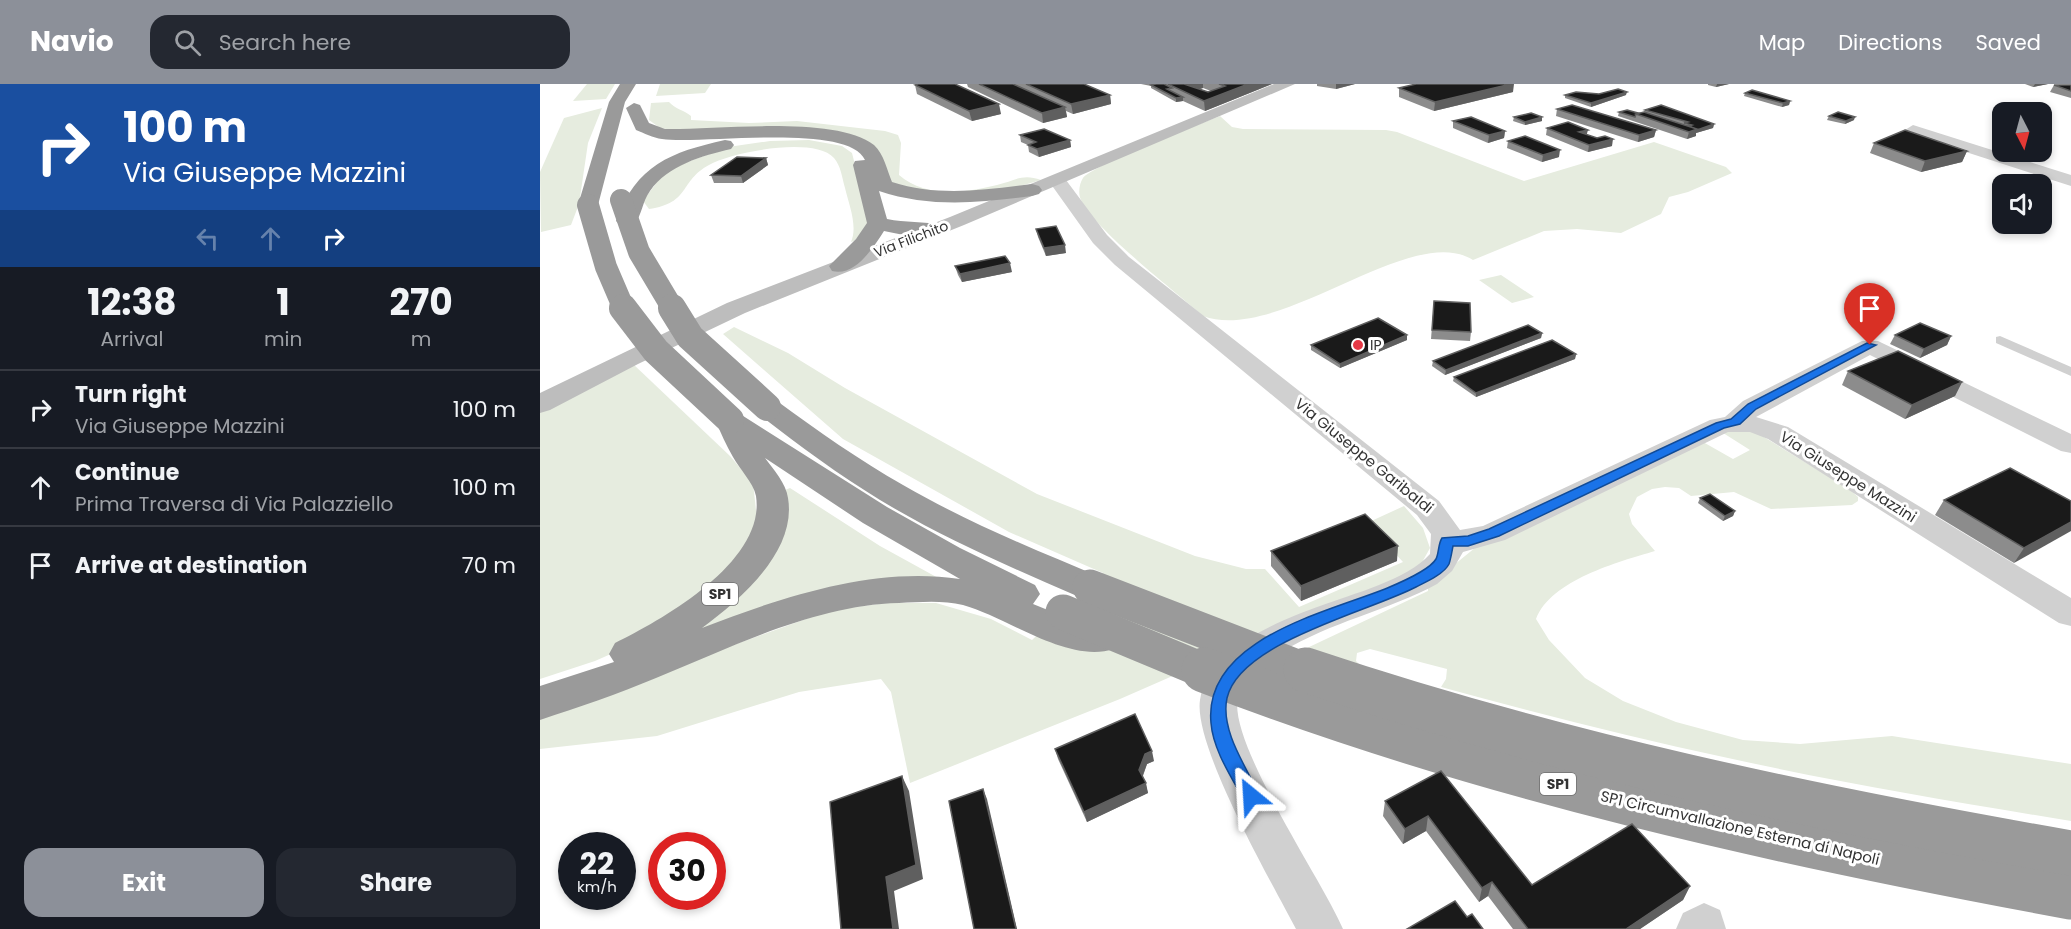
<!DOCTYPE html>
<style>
body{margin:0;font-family:Poppins,sans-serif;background:#242831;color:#f1f3f6;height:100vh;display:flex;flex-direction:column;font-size:22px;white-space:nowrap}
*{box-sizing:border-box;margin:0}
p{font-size:20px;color:#9ea1a6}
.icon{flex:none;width:33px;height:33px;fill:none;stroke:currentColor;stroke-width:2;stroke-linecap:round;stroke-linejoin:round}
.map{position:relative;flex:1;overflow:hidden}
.panel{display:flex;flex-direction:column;background:#171b24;width:540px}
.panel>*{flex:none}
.top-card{background:#1a4fa0;color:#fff;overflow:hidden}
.needle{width:39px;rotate:174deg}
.controls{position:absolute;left:1452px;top:18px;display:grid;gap:12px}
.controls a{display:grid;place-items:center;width:60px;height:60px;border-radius:12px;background:#171b24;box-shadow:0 3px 9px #0003;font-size:30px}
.speed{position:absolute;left:18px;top:748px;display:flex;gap:12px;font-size:30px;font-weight:700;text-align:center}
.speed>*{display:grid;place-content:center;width:78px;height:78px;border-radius:50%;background:#171b24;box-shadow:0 3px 9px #0003;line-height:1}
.speed small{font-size:15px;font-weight:400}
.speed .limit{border:9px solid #d22;background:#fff;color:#111}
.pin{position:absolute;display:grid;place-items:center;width:51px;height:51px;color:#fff;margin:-62px -26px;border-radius:50% 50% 50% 0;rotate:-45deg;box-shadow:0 0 6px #0007}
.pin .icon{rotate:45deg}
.me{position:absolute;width:66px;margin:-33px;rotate:333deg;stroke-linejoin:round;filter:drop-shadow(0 0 4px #0008)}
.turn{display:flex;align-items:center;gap:21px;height:126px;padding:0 24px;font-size:27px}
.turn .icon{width:78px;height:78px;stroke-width:2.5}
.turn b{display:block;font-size:42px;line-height:51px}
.lanes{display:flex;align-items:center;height:57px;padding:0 24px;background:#0003;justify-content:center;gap:30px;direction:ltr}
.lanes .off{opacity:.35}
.eta{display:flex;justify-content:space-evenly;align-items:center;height:102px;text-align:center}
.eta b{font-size:36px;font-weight:700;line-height:42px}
.button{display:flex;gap:12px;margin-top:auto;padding:12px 24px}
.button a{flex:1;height:69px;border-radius:18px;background:#8c9099;color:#fff;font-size:24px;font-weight:700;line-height:69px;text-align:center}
.button a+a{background:#242831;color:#f1f3f6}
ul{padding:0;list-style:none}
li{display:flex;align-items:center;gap:18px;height:78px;padding:0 24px;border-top:2px solid #363941}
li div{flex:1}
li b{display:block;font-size:22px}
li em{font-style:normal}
header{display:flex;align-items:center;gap:36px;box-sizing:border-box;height:84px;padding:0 30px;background:#8c9099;color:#fff}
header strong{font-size:28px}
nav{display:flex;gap:33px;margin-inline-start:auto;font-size:21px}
.search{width:420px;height:54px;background:#242831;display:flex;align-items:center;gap:15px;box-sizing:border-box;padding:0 21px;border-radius:18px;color:#9ea1a6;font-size:22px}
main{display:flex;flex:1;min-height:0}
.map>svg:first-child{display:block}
.green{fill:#e6ecdf}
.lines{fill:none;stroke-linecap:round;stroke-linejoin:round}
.lane{fill:#d0d0d0;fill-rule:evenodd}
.street{fill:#d0d0d0;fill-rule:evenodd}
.secondary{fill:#bdbdbd;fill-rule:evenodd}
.highway{fill:#9a9a9a;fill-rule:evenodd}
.highway-bridge-far3{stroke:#9a9a9a;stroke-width:22}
.highway-bridge-far2{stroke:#9a9a9a;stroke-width:28}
.highway-bridge-far1{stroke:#9a9a9a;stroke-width:35}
.highway-bridge{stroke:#9a9a9a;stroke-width:45}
.wall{fill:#8c8c8c;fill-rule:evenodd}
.shaded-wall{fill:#5f5f5f}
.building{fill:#1a1a1a;stroke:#5f5f5f;stroke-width:1.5}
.route{fill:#1a73e8;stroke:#114b97;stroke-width:1.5}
.poi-dot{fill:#e63946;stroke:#fff;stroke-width:2}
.labels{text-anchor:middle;stroke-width:6;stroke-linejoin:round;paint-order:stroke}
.far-street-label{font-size:14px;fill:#333;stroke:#fff}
.far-poi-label{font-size:14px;fill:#333;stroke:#fff;text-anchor:start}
.shield{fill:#fff;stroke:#707070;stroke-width:1.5}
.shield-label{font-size:14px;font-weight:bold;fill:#333}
.street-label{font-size:15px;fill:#333;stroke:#fff}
</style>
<header>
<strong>Navio</strong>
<div class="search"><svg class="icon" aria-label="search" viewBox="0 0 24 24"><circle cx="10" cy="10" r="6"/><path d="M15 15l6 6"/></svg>Search here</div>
<nav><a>Map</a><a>Directions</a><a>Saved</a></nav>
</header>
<main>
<section class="panel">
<div class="top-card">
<div class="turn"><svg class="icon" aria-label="right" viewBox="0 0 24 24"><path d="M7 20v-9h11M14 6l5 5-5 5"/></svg><div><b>100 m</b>Via Giuseppe Mazzini</div></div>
<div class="lanes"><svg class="icon off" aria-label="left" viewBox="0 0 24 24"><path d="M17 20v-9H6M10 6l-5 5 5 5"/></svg><svg class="icon off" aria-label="ahead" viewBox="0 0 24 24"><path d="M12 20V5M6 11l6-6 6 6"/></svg><svg class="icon" aria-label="right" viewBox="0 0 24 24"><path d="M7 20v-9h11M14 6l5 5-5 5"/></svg></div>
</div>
<div class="eta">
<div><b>12:38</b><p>Arrival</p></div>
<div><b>1</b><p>min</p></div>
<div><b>270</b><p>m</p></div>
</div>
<ul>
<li><svg class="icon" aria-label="right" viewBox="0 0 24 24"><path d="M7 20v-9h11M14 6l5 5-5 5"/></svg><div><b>Turn right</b><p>Via Giuseppe Mazzini</p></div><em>100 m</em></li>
<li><svg class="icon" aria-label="ahead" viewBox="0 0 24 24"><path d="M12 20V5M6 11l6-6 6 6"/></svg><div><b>Continue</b><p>Prima Traversa di Via Palazziello</p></div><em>100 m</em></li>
<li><svg class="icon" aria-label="arrive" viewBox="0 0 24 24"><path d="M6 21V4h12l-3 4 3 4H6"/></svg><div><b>Arrive at destination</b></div><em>70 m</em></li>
</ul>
<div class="button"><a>Exit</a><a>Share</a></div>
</section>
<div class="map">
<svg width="1531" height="845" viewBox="0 0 1531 845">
<rect width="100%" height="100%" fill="#fff"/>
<!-- green -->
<g class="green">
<path d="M47,0H75L66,15L33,17Z"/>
<path d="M120,0H171L165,9L116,12Z"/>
<path d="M129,18C135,25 144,26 151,32V36L209,39L257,37L345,47L358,51L361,59L359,91C385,114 425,109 457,101C475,97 482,89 501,96L470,105L413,112L350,100L319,55L150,49L120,44L109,36L111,19Z"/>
<path d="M62,24L48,59L39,120L31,141L1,148L0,88L24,34Z"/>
<path d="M680,32L692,43L703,45L846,46L857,48L984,97L1114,58L1186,83L1192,89L1148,108L1129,113L1121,130L1081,149L1037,145L1004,147L933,176C871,137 740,260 663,232C636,208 554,145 541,116C538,110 539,100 543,94C553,81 658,41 680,32Z"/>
<path d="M269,56L302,62L312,69L330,140L314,157L311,158C318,142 309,121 305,104C302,94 301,82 294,74C274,52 192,68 169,81C139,97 151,119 109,125L103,117L126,86L188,63L230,57Z"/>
<path d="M961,191L994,213L972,219L939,196Z"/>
<path d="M194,243L248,269L305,304L497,410L655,472L706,485H725L759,523L863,478L827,439L864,422L883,444L890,464L880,482L857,494L580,615L370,699L351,608L341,595L259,608L117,652L0,665V630L291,526L347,519H396L451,535L492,556L563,489L469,448L303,355L183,250Z"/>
<path d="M93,280L190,372L213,399L217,435L212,452L189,488L89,562L55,577L0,595V328Z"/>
<path d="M1180,347H1214L1309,405L1318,413V417L1312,421L1231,425L1194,408L1151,412L1139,404L1125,403L1112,405L1097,413L1089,430L1092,440L1115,467C1078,478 1011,496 996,535L1009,556L1045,594L1083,617L1136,638L1203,656L1260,660L1352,652L1531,680V737C1416,718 1301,699 1188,674C1091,653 996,629 901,603L906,595L907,585L830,565L817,569L816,577L821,582L767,564L888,507V502L941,459L1156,354L1193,375L1210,366Z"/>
<path d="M250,404L340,462L400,495L140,556L245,406Z"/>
</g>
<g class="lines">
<!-- lane -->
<path class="lane" d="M1460,252L1531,283V292L1456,259V253Z"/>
<!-- street -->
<g class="street">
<path d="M1373,41L1531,91V102L1367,49L1365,46Z"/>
<path d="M517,91L523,92L567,151L589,173L899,417L920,446L943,442L1170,336L1185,333L1203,317L1322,257H1338L1531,350V369L1521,367L1330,271L1216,333L1248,343L1531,514V542L1519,539L1228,355L1210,348H1188L965,456L923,468L912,487L897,500C847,527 790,538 742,568C725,579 704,593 698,613C687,658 783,797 803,845H756C732,799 653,662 660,616C668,565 738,537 780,522C812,510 867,496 890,470L891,450L877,431L575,181L553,159L508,96Z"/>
<path d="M1164,819L1180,826L1186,845H1136L1143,829Z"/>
</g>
<!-- secondary -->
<path class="secondary" d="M734,0H755L424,141L205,229L98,280L10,326L0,329V309L187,219L410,133Z"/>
<!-- highway -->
<g class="highway">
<path d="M80,0H96L85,18L58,121L55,125H41L38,121L69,18Z"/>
<path d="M94,19L100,21L109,39L125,45C175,46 295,31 334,61C344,70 347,86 352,98C398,113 445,106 492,100L499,102L502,106L499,110L492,112C439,119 390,124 339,107L347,135C365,139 384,137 402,141L405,146L402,151C383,155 362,151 344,147C333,164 315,193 292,187L289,182L316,155L327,139L313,81L315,77L325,76C308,38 160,61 122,55C113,54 104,49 96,46L86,24Z"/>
<path d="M185,56L191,57L194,61L191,65C162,72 128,81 110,107C102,118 102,131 94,141H80L76,137C96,81 131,68 185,56Z"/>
<path d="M227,314L237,317C278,347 319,376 363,401C427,438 495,466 563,494L568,503L563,512L550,516L537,512C470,483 403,454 340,416C297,390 257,360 217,329L213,323L217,317Z"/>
<path d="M190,327L200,330L347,423L420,464L495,501L500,510L493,520L525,533L574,545L579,555L574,565C527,580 467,533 423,521C403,516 380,518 359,519C275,521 192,563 116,594C78,610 39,623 0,636V602L74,578L69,570L75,559C124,535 226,477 216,412C213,398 200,386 193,373C186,361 181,349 175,336L180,330ZM225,374L323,439L420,495C334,482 242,513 162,544C201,515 257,467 248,414C246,399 233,385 225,374Z"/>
</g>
<!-- highway-bridge-far3 -->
<g class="highway-bridge-far3">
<path d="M81,116L99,168L133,225"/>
<path d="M48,121L66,183L84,225"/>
</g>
<!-- highway-bridge-far2 -->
<g class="highway-bridge-far2">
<path d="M83,224L116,267L190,336"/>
<path d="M132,224L150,253L227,323"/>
</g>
<!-- highway-bridge-far1 -->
<g class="highway-bridge-far1">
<path d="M550,503L770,588"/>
<path d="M523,528L667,588"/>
</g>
<!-- highway-bridge -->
<g class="highway-bridge">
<path d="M664,586C943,694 1237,759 1531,813"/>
<path d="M766,586C1016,670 1272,724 1531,769"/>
</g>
</g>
<!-- wall -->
<g class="wall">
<path d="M427,0H544L570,11L571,20L533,30L526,27L527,33L503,39L428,3Z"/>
<path d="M601,0H625L626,1V0H732L665,27L643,17L636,18L611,4V2ZM663,4L671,7L668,8L660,5Z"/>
<path d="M777,0H815L796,5L777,2Z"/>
<path d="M1168,0H1189L1176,3L1168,1Z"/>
<path d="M1485,0H1508L1493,3Z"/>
<path d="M375,1L461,30L432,37L377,10Z"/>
<path d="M1514,1H1531V14L1510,8Z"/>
<path d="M859,4L973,8L894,27L859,13Z"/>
<path d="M1205,9L1250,17L1249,21L1242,23L1204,12Z"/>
<path d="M1059,10L1086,11L1051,23L1025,14V11Z"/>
<path d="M1017,25L1116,46L1114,53L1098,58L1016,32Z"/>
<path d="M1105,26L1174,40L1173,44L1156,49V52L1147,55L1078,32L1079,28L1098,29L1104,28Z"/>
<path d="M1289,32L1314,36L1305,40L1287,36Z"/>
<path d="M974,33L1002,37L985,41L973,37Z"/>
<path d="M913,37L965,47L964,54L948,59L913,44Z"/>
<path d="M1007,44L1047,51L1072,62L1048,68L1006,51Z"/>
<path d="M480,51L530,56L531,63L499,73L489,68L488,61L481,58Z"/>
<path d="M968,57L1019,73L1002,78L967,64Z"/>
<path d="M1334,59L1427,67L1422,78L1381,88L1330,69Z"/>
<path d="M226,74L228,81L203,99H174L171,91Z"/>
<path d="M496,145L526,169L506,172L498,153Z"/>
<path d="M415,182L472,188L422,198L418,191Z"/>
<path d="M894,217L931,248L930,257L891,255Z"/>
<path d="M1002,249L1001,254L905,291L892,282L893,277Z"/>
<path d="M1355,251L1411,252L1407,261L1380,274L1350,260Z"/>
<path d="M867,256L800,284L771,266V261Z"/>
<path d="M1036,270L1035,275L936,313L913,297L914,293Z"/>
<path d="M1308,287L1422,298L1415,312L1365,335L1302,301Z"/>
<path d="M1160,414L1195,427L1193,432L1183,437L1158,419Z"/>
<path d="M1404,416L1531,417L1474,479L1395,431Z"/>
<path d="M731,467L857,477L761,517L731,482Z"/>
<path d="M515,665L614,677L607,680L603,692L608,709L547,738L518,675Z"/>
<path d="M901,687L992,801L1150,802L1143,816L1100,845H973L948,812L939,818L886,747L863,760L843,732L845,717Z"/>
</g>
<!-- shaded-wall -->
<g class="shaded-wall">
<path d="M645,0H663V4L647,9Z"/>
<path d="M708,0H732L665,27L664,17Z"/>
<path d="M796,0H815L796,5Z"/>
<path d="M971,0H974L973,8L894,27L895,18Z"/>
<path d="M1177,0H1189L1176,3Z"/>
<path d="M1495,0H1508L1493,3Z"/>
<path d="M1087,8L1086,11L1051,23V19Z"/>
<path d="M570,11L571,20L533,30L531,20Z"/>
<path d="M643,13V17L636,18V14Z"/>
<path d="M1250,17L1249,21L1242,23L1243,19Z"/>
<path d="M459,20L461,30L432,37L429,27Z"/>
<path d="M525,23L527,33L503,39L502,29Z"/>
<path d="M1002,33V37L985,41V38Z"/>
<path d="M1315,33L1314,36L1305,40L1306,37Z"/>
<path d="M1174,40L1173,44L1156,49V52L1147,55L1149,48Z"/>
<path d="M1048,46L1046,53L1039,48Z"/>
<path d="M1116,46L1114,53L1098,58L1099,51Z"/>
<path d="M965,47L964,54L948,59L949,51Z"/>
<path d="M1073,55L1072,62L1048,68L1049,61Z"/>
<path d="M530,56L531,63L499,73L497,65Z"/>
<path d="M1020,66L1019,73L1002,78L1003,71Z"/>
<path d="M1427,67L1422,78L1381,88L1385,77Z"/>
<path d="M226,74L228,81L203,99L201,92Z"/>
<path d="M525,161L526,169L506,172L504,164Z"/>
<path d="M470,179L472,188L422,198L420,190Z"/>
<path d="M1002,249L1001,254L905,291L906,286Z"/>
<path d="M867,251V256L800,284V280Z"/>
<path d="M1411,252L1407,261L1380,274L1384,265Z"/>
<path d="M1036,270L1035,275L936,313V309Z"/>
<path d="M1422,298L1415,312L1365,335L1372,321Z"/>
<path d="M1195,427L1193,432L1183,437L1185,432Z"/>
<path d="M1531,438V447L1474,479L1484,464Z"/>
<path d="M858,462L857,477L761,517V502Z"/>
<path d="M612,667L614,677L607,680L601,696L599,686L605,670Z"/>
<path d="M362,692L369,707L383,795L354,807L359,845H353L346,793Z"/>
<path d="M606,699L608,709L547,738L544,728Z"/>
<path d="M443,705L447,715L477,845H476Z"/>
<path d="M888,732L886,747L863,760L865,745Z"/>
<path d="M952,798L948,812L939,818L942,804Z"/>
<path d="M1150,802L1143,816L1100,845H1086Z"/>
</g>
<!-- building -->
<g class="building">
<path d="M378,0H415L459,20L429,27L375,1Z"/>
<path d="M439,0H473L525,23L502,29Z"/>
<path d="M486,0H544L570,11L531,20Z"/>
<path d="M616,0H624L632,4L627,5L643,13L636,14L611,1Z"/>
<path d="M628,0H645H644L668,8L685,2L679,0H708L664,17Z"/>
<path d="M876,0H971L895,18L859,4Z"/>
<path d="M1514,1H1531V7Z"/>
<path d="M1078,5L1087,8L1051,19L1025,11L1036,8L1059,10Z"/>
<path d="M1212,6L1250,17L1243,19L1205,9Z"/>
<path d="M1032,21L1116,46L1099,51L1017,25Z"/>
<path d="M1121,21L1174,40L1157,46L1149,42L1152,41L1144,39L1148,38L1105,26Z"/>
<path d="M1087,26L1098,29L1096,30L1095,33L1079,28Z"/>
<path d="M1104,28L1157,45L1149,48L1096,30Z"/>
<path d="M1298,28L1315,33L1306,37L1289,32Z"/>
<path d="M991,29L1002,33L985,38L974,33Z"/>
<path d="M931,33L965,47L949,51L913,37Z"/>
<path d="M1028,38L1048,46L1039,48L1057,54L1065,52L1073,55L1049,61L1007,44Z"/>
<path d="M504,45L530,56L497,65L488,61L496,58L480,51Z"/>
<path d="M1365,46L1427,67L1385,77L1334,59Z"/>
<path d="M985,52L1020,66L1003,71L968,57Z"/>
<path d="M197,73L226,74L201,92L171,91Z"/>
<path d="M516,142L525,161L504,164L496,145Z"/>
<path d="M465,172L470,179L420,190L415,182Z"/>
<path d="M894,217L930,219L931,248L892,246Z"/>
<path d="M838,234L867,251L800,280L771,261Z"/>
<path d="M1380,239L1411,252L1384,265L1355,251Z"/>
<path d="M988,241L1002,249L906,286L893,277Z"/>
<path d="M1012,256L1036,270L936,309L914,293Z"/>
<path d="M1358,267L1422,298L1372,321L1308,287Z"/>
<path d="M1470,384L1531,417V438L1484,464L1404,416Z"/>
<path d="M1170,410L1195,427L1185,432L1160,414Z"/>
<path d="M825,430L858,462L761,502L731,467Z"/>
<path d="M595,630L612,667L605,670L599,686L606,699L544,728L515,665Z"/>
<path d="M901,687L992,801L1092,740L1150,802L1086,845H988L952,798L942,804L888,732L865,745L845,717Z"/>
<path d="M362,692L376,781L346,793L353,845H301L290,718Z"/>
<path d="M443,705L476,845H434L409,717Z"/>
<path d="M915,817L927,833L932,830L943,845H867Z"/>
</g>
<!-- route -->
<path class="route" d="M1327,259L1336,261L1216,325L1200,340L1184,344L959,452L928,462H913C912,467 911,474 909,480C904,490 886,498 876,503C828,528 700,558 687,614C680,647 707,684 720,712L718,718L711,721L705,718C692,694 673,666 671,639C663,556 784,529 845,505C857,500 889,487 896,475C899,469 898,460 902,454L928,452L949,445L1176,339L1191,335L1208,320Z"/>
<!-- markers -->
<circle class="poi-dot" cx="818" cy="261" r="6"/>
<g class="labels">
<!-- far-street labels -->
<g class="far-street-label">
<text transform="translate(371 155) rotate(-21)" y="5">Via Filichito</text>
</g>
<!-- far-poi labels -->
<g class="far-poi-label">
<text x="830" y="266">IP</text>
</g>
<!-- shield labels -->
<g class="shield">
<rect x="162" y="499" width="36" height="22" rx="4.5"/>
<rect x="1000" y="689" width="36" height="22" rx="4.5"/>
</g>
<g class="shield-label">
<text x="180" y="515">SP1</text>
<text x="1018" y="705">SP1</text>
</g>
<!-- street labels -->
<g class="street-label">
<text transform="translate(824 372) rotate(39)" y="5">Via Giuseppe Garibaldi</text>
<text transform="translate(1308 393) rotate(32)" y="5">Via Giuseppe Mazzini</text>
<text transform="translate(1200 744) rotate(13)" y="5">SP1 Circumvallazione Esterna di Napoli</text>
</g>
</g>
</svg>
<div class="controls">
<a><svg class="needle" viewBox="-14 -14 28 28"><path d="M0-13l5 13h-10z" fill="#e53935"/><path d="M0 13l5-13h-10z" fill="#9ea1a6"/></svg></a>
<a><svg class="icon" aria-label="sound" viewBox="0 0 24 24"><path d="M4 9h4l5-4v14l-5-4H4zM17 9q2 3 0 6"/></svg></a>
</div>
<div class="speed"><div>22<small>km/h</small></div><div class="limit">30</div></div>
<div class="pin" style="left:1330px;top:261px;background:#d93025"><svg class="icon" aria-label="arrive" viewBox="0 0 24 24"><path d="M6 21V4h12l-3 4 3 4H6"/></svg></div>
<svg class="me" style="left:711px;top:712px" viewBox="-20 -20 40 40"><path d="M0-17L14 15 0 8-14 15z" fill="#1a73e8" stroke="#fff" stroke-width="4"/></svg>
</div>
</main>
